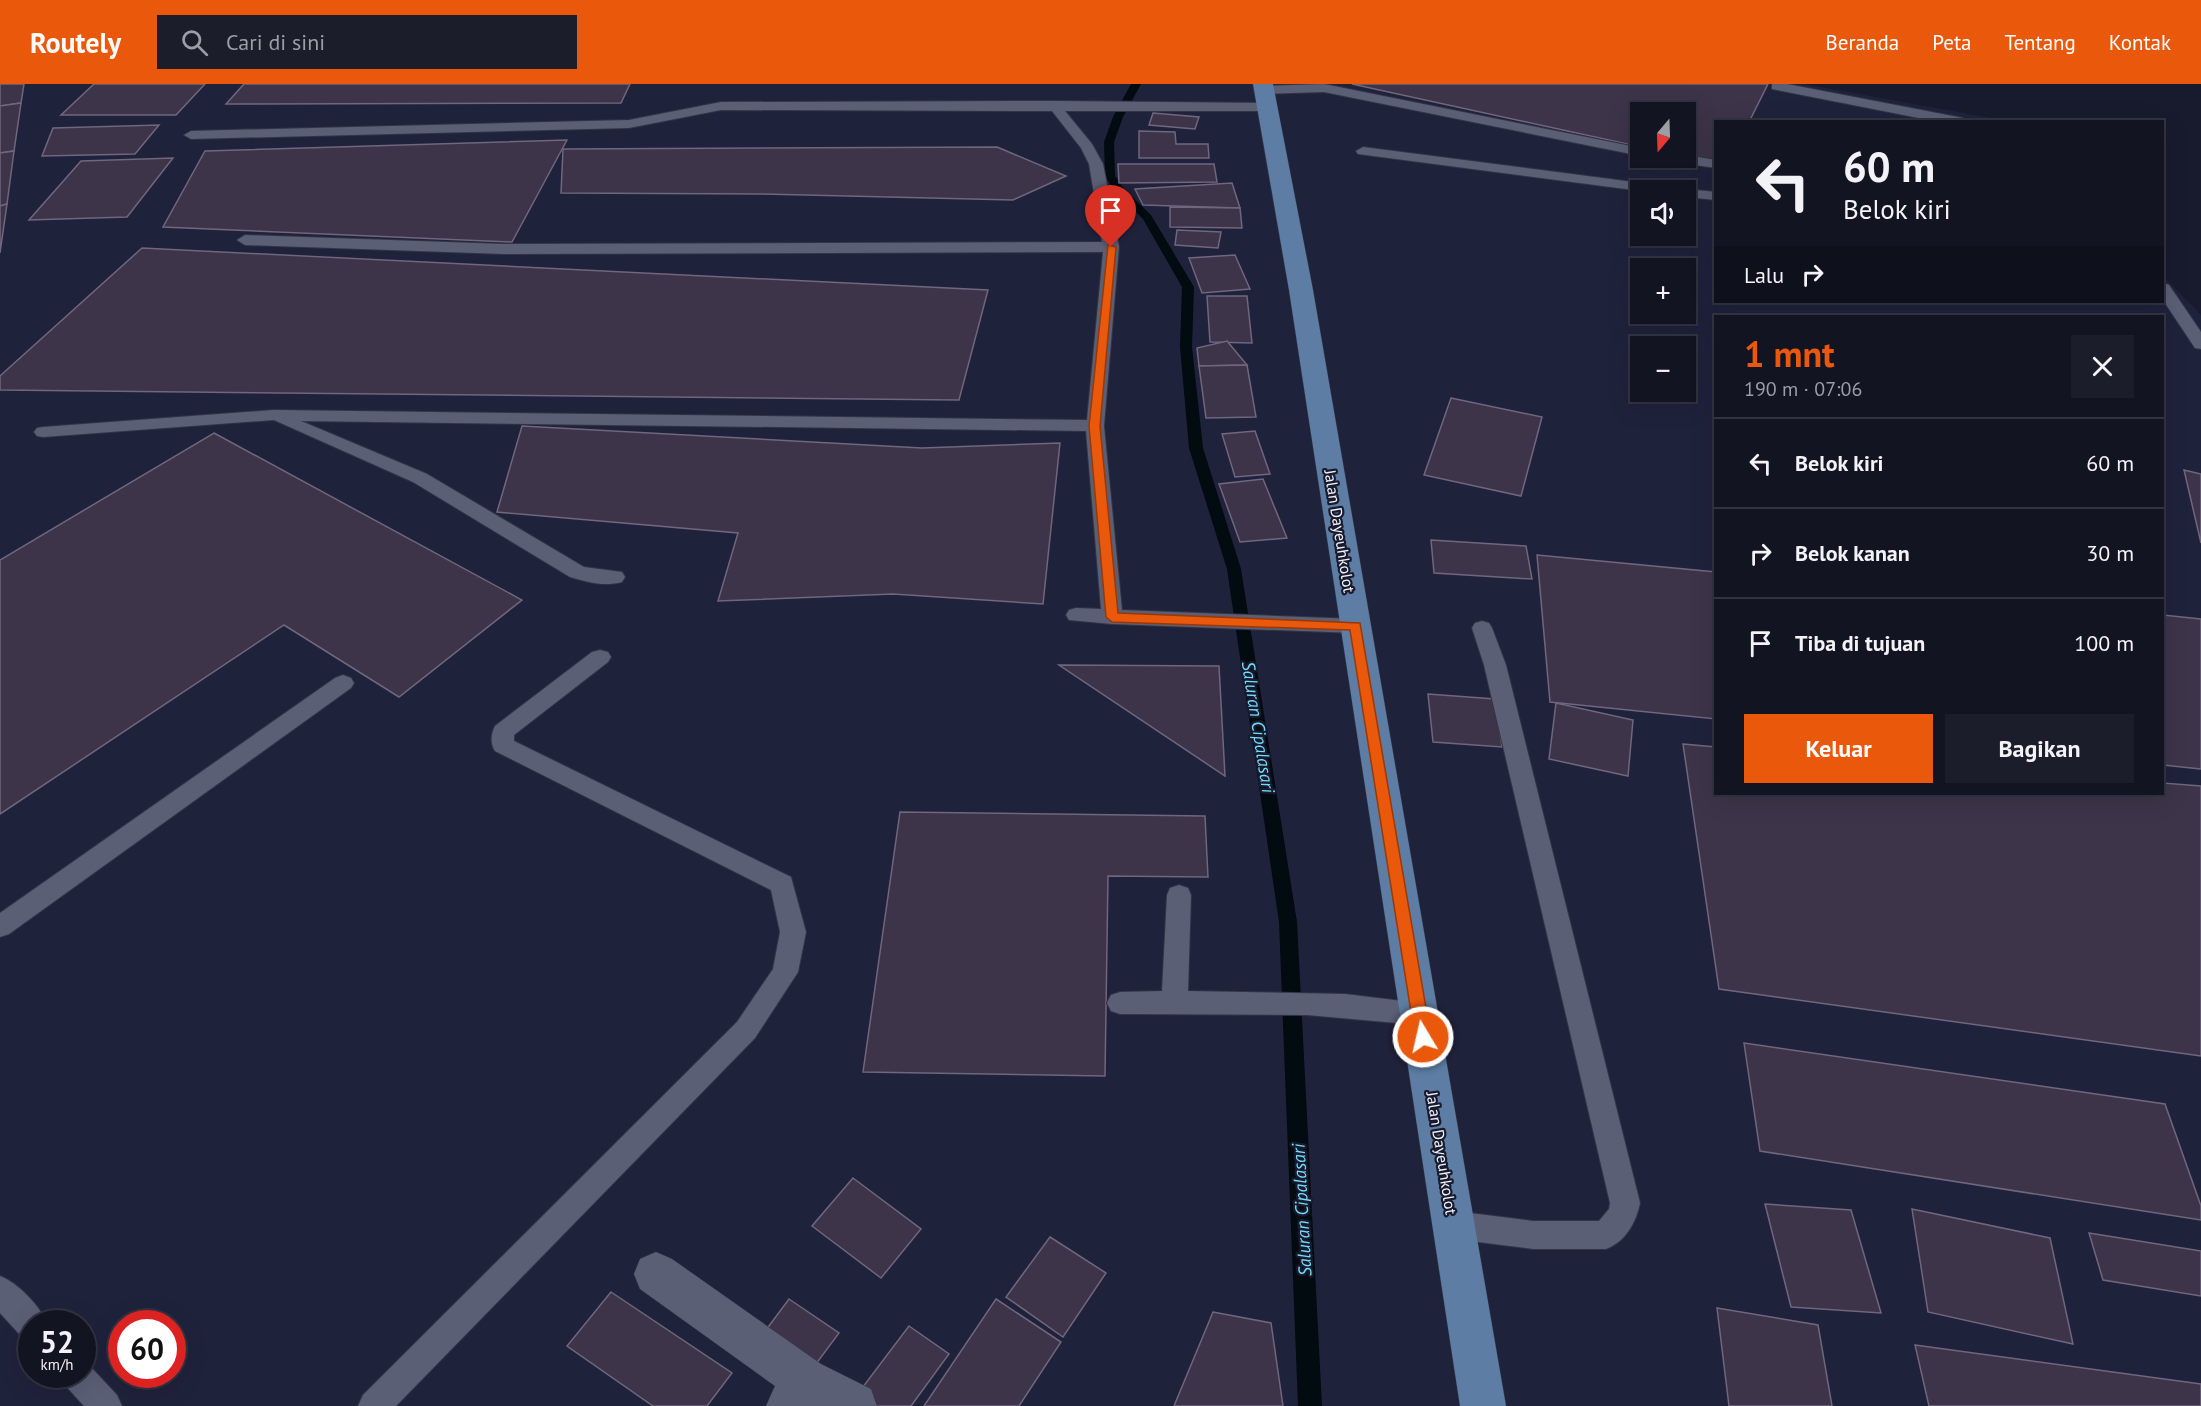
<!DOCTYPE html>
<html lang="id">
<meta charset="utf-8">
<style>
body{margin:0;font-family:"PT Sans",sans-serif;background:#1b1d2a;color:#f1f3f6;height:100vh;display:flex;flex-direction:column;font-size:22px;white-space:nowrap}
*{box-sizing:border-box;margin:0}
p{font-size:20px;color:#9c9ea5}
.icon{flex:none;width:33px;height:33px;fill:none;stroke:currentColor;stroke-width:2;stroke-linecap:round;stroke-linejoin:round}
.map{position:relative;flex:1;overflow:hidden}
.side{position:absolute;left:1714px;top:231px;width:450px;height:480px;display:flex;flex-direction:column;background:#121422;border-radius:0px;box-shadow:0 6px 24px #0002,0 0 0 2px #313340}
.side>*{flex:none}
.top-card{position:absolute;left:1714px;top:36px;width:450px;height:183px;border-radius:0px;box-shadow:0 6px 24px #0002,0 0 0 2px #313340;background:#121422;color:#f1f3f6;overflow:hidden}
.needle{width:39px;rotate:199deg}
.tools{position:absolute;left:1630px;top:18px;display:grid;gap:12px}
.tools a{display:grid;place-items:center;width:66px;height:66px;border-radius:0px;background:#121422;box-shadow:0 6px 24px #0002,0 0 0 2px #313340;font-size:30px}
.speed{position:absolute;left:18px;top:1226px;display:flex;gap:12px;font-size:30px;font-weight:700;text-align:center}
.speed>*{display:grid;place-content:center;width:78px;height:78px;border-radius:50%;background:#121422;box-shadow:0 6px 24px #0002,0 0 0 2px #313340;line-height:1}
.speed small{font-size:15px;font-weight:400}
.speed .limit{border:9px solid #d22;background:#fff;color:#111}
.pin{position:absolute;display:grid;place-items:center;width:51px;height:51px;color:#fff;margin:-62px -26px;border-radius:50% 50% 50% 0;rotate:-45deg;box-shadow:0 0 6px #0007}
.pin .icon{rotate:45deg}
.me{position:absolute;width:66px;margin:-33px;rotate:351deg;stroke-linejoin:round;filter:drop-shadow(0 0 4px #0008)}
.turn{display:flex;align-items:center;gap:21px;height:126px;padding:0 30px;font-size:27px}
.turn .icon{width:78px;height:78px;stroke-width:2.5}
.turn b{display:block;font-size:42px;line-height:51px}
.then{display:flex;align-items:center;height:57px;padding:0 30px;background:#0003;gap:12px;font-size:22px}
.round{display:grid;place-items:center;flex:none;width:63px;height:63px;border-radius:0px;background:#1b1d2a}
.summary{display:flex;align-items:center;justify-content:space-between;height:102px;padding:0 30px}
h1{font-size:36px;font-weight:700;line-height:45px;color:#ea580c}
.button{display:flex;gap:12px;margin-top:auto;padding:12px 30px}
.button a{flex:1;height:69px;border-radius:0px;background:#ea580c;color:#fff;font-size:24px;font-weight:700;line-height:69px;text-align:center}
.button a+a{background:#1b1d2a;color:#f1f3f6}
ul{padding:0;list-style:none}
li{display:flex;align-items:center;gap:18px;height:90px;padding:0 30px;border-top:2px solid #313340}
li div{flex:1}
li b{display:block;font-size:22px}
li em{font-style:normal}
header{display:flex;align-items:center;gap:36px;box-sizing:border-box;height:84px;padding:0 30px;background:#ea580c;color:#fff}
header strong{font-size:28px}
nav{display:flex;gap:33px;margin-inline-start:auto;font-size:21px}
.search{width:420px;height:54px;background:#1b1d2a;display:flex;align-items:center;gap:15px;box-sizing:border-box;padding:0 21px;border-radius:0px;color:#9c9ea5;font-size:22px}
.map>svg:first-child{display:block}
.built{fill:#1f223b;fill-rule:evenodd}
.lines{fill:none;stroke-linecap:round;stroke-linejoin:round}
.stream{fill:#020b10;fill-rule:evenodd}
.building{fill:#3d3449;stroke:#70667e;stroke-width:1.5}
.service-casing{stroke:#343444;stroke-width:2}
.minor-casing{stroke:#343444;stroke-width:1}
.primary-casing{stroke:#343444;stroke-width:1}
.service{fill:#5a5f76;fill-rule:evenodd}
.minor{fill:#5a5f76;fill-rule:evenodd}
.primary{fill:#5e7da4;fill-rule:evenodd}
.route{fill:#ea580c;stroke:#983908;stroke-width:1.5}
.labels{text-anchor:middle;stroke-width:4.5;stroke-linejoin:round;paint-order:stroke}
.street-label{font-size:16px;fill:#eff1fc;stroke:#181b2e}
.water-label{font-size:18px;font-style:italic;fill:#76dcfe;stroke:#181b2e}
</style>
<header>
<strong>Routely</strong>
<div class="search"><svg class="icon" aria-label="search" viewBox="0 0 24 24"><circle cx="10" cy="10" r="6"/><path d="M15 15l6 6"/></svg>Cari di sini</div>
<nav><a>Beranda</a><a>Peta</a><a>Tentang</a><a>Kontak</a></nav>
</header>
<div class="map">
<svg width="2201" height="1322" viewBox="0 0 2201 1322">
<rect width="100%" height="100%" fill="#181b2e"/>
<!-- built -->
<path class="built" d="M0,0H1804L2008,37L1716,38V218H2163V192L2201,231V1322H0ZM1641,28H1686V74H1641ZM1641,106H1686V152H1641ZM1641,184H1686V230H1641ZM1716,232H2163V710H1716ZM1641,262H1686V308H1641ZM32,1239H82V1290H32ZM122,1239H172V1290H122Z"/>
<g class="lines">
<!-- stream -->
<path class="stream" d="M1131,0H1141L1123,33L1114,58L1115,92L1124,105L1151,131L1194,203L1192,263L1203,364L1241,485L1297,838L1322,1322H1298L1279,838L1227,485L1189,364L1180,263L1182,203L1143,135L1116,109L1105,92L1104,58L1113,33Z"/>
</g>
<!-- building -->
<g class="building">
<path d="M0,0H24L21,19L0,22Z"/>
<path d="M94,0H205L176,31H61Z"/>
<path d="M244,0H630L621,19L226,20Z"/>
<path d="M1352,0H1768L1749,38H1716V79L1686,72V28H1641V63Z"/>
<path d="M21,19L14,67L0,69V22Z"/>
<path d="M1153,29L1199,33L1195,45L1149,41Z"/>
<path d="M159,41L135,70L42,72L53,44Z"/>
<path d="M1139,47L1175,48L1176,60H1208L1209,74H1139Z"/>
<path d="M567,56L512,158L163,143L205,67Z"/>
<path d="M997,63L1066,92L1013,116L763,110L561,109L563,65Z"/>
<path d="M14,67L7,120L0,122V69Z"/>
<path d="M173,74L127,133L29,136L81,77Z"/>
<path d="M1118,80H1214L1217,98L1119,99Z"/>
<path d="M1232,99L1240,124L1143,121L1135,105Z"/>
<path d="M7,120L0,169V122Z"/>
<path d="M1170,123L1240,124L1242,144L1170,143Z"/>
<path d="M1177,146L1221,148L1218,164L1175,161Z"/>
<path d="M142,164L988,206L959,316L0,306V292Z"/>
<path d="M1235,171L1250,205L1202,209L1189,174Z"/>
<path d="M1207,212H1247L1252,259L1210,258Z"/>
<path d="M1227,257L1247,281L1199,282L1197,264Z"/>
<path d="M1247,281L1256,333L1206,334L1199,282Z"/>
<path d="M1451,314L1542,333L1521,412L1424,391Z"/>
<path d="M522,342L922,364L1060,359L1043,520L893,510L718,517L738,449L497,428Z"/>
<path d="M1255,347L1270,390L1235,393L1222,350Z"/>
<path d="M214,349L522,516L399,613L284,541L0,730V476Z"/>
<path d="M2184,386L2201,390V459Z"/>
<path d="M1263,395L1287,454L1240,458L1219,400Z"/>
<path d="M1431,456L1526,462L1532,495L1434,489Z"/>
<path d="M1537,471L1716,488V635L1550,618Z"/>
<path d="M2163,531L2201,535V685L2163,681Z"/>
<path d="M1059,581L1219,582L1225,692Z"/>
<path d="M1428,610L1495,615L1502,663L1433,658Z"/>
<path d="M1556,619L1633,636L1628,692L1549,675Z"/>
<path d="M1683,660L1716,663V710H2163V699L2201,702V972L1719,905Z"/>
<path d="M900,728L1205,732L1208,793L1108,792L1105,992L863,988Z"/>
<path d="M1744,959L2165,1020L2201,1122V1136L1760,1067Z"/>
<path d="M853,1094L921,1145L881,1194L812,1142Z"/>
<path d="M1765,1120L1851,1126L1881,1229L1791,1223Z"/>
<path d="M1912,1125L2050,1154L2073,1260L1928,1228Z"/>
<path d="M2089,1149L2201,1167V1212L2103,1196Z"/>
<path d="M1050,1153L1106,1189L1063,1253L1006,1213Z"/>
<path d="M611,1208L732,1289L707,1322H653L567,1262Z"/>
<path d="M789,1215L839,1249L813,1284L763,1250Z"/>
<path d="M996,1215L1061,1258L1019,1322H924Z"/>
<path d="M1717,1224L1818,1241L1832,1322H1729Z"/>
<path d="M1213,1228L1271,1239L1283,1322H1174Z"/>
<path d="M909,1242L949,1270L911,1322H869L856,1312Z"/>
<path d="M1915,1261L2201,1300V1322H1929Z"/>
</g>
<g class="lines">
<defs>
<g id="service">
<path d="M1324,0L1641,64V72L1324,8L1264,10L1257,6L1264,2Z"/>
<path d="M1772,0H1787L1963,34L1969,38H1939L1777,6L1772,5Z"/>
<path d="M1056,17L1268,19L1275,23L1268,27H1065L1092,60L1103,80L1119,163L1104,342L1122,526L1356,535L1363,537L1366,542L1363,547L1356,549L1112,540L1069,536L1066,531L1069,526L1076,524L1101,525L1086,347L301,337L427,390L584,483L622,488L625,493L622,498C604,503 587,498 570,493L413,398L274,336L43,353L37,352L34,348L37,344L43,343L273,326L1087,336L1103,168L504,170L245,161L237,156L245,151L504,160L1102,158L1089,80L1081,64L1052,27L721,26L629,44L191,55L184,51L191,47L629,36L721,18Z"/>
<path d="M1363,63L1664,102L1671,106L1641,107L1358,70L1356,67Z"/>
<path d="M1686,71L1716,76V84L1674,78L1667,74H1686Z"/>
<path d="M1686,105L1716,108V116L1686,113V106H1680Z"/>
<path d="M2163,199L2169,201L2201,248V265L2195,264L2163,216Z"/>
<path d="M1482,537L1489,539L1492,544L1506,581L1640,1119C1636,1139 1625,1158 1606,1165H1533L1454,1155L1444,1151L1439,1141L1444,1131L1454,1127L1533,1137H1599L1609,1125L1610,1119L1484,581L1472,544L1475,539Z"/>
<path d="M600,566L608,568L611,573L608,578L514,651V657L791,793L806,848L798,888L755,954L396,1322H358L363,1311L737,938L773,885L780,848L771,806L495,667C490,659 491,650 495,642L592,568Z"/>
<path d="M343,591L351,594L354,599L351,604L9,850L0,853V829L335,594Z"/>
<path d="M1179,801L1188,804L1191,811L1188,907L1345,910L1419,919L1428,922L1432,930L1428,938L1419,941L1307,931L1120,930L1111,927L1107,919L1111,911L1120,908L1162,907L1167,811L1170,804Z"/>
<path d="M0,1192C18,1199 39,1221 47,1239H32V1256L21,1252L0,1229Z"/>
<path d="M82,1277L87,1279L117,1311L122,1322H84L65,1301L60,1290H82Z"/>
</g>
<path id="minor" d="M656,1168L672,1175L821,1280L871,1305L877,1322H766L775,1302L640,1205L634,1190L640,1175Z"/>
<path id="primary" d="M1253,0H1273L1313,206L1506,1322H1460L1289,206Z"/>
</defs>
<!-- service casing -->
<use href="#service" class="service-casing"/>
<!-- minor casing -->
<use href="#minor" class="minor-casing"/>
<!-- primary casing -->
<use href="#primary" class="primary-casing"/>
<!-- service -->
<use href="#service" class="service"/>
<!-- minor -->
<use href="#minor" class="minor"/>
<!-- primary -->
<use href="#primary" class="primary"/>
</g>
<!-- route -->
<path class="route" d="M1108,161L1116,163L1100,342L1118,529L1360,539L1431,953L1428,958L1423,960L1417,958L1415,953L1350,546L1112,538L1106,533L1089,342Z"/>
<g class="labels">
<!-- street labels -->
<g class="street-label">
<text transform="translate(1340 447) rotate(81)" y="6">Jalan Dayeuhkolot</text>
<text transform="translate(1442 1069) rotate(81)" y="6">Jalan Dayeuhkolot</text>
</g>
<!-- water labels -->
<g class="water-label">
<text transform="translate(1258 643) rotate(81)" y="6">Saluran Cipalasari</text>
<text transform="translate(1302 1126) rotate(-93)" y="6">Saluran Cipalasari</text>
</g>
</g>
</svg>
<div class="tools">
<a><svg class="needle" viewBox="-14 -14 28 28"><path d="M0-13l5 13h-10z" fill="#e53935"/><path d="M0 13l5-13h-10z" fill="#9c9ea5"/></svg></a>
<a><svg class="icon" aria-label="sound" viewBox="0 0 24 24"><path d="M4 9h4l5-4v14l-5-4H4zM17 9q2 3 0 6"/></svg></a>
<a>+</a>
<a>−</a>
</div>
<div class="speed"><div>52<small>km/h</small></div><div class="limit">60</div></div>
<div class="pin" style="left:1111px;top:163px;background:#d93025"><svg class="icon" aria-label="arrive" viewBox="0 0 24 24"><path d="M6 21V4h12l-3 4 3 4H6"/></svg></div>
<svg class="me" style="left:1423px;top:953px" viewBox="-20 -20 40 40"><circle r="17" fill="#ea580c" stroke="#fff" stroke-width="3"/><path d="M0-11L8 9 0 5-8 9z" fill="#fff"/></svg>
<div class="top-card">
<div class="turn"><svg class="icon" aria-label="left" viewBox="0 0 24 24"><path d="M17 20v-9H6M10 6l-5 5 5 5"/></svg><div><b>60 m</b>Belok kiri</div></div>
<div class="then">Lalu<svg class="icon" aria-label="right" viewBox="0 0 24 24"><path d="M7 20v-9h11M14 6l5 5-5 5"/></svg></div>
</div>
<section class="side">
<div class="summary"><div><h1>1 mnt</h1><p>190 m · 07:06</p></div><a class="round"><svg class="icon" aria-label="close" viewBox="0 0 24 24"><path d="M6 6l12 12M18 6L6 18"/></svg></a></div>
<ul>
<li><svg class="icon" aria-label="left" viewBox="0 0 24 24"><path d="M17 20v-9H6M10 6l-5 5 5 5"/></svg><div><b>Belok kiri</b></div><em>60 m</em></li>
<li><svg class="icon" aria-label="right" viewBox="0 0 24 24"><path d="M7 20v-9h11M14 6l5 5-5 5"/></svg><div><b>Belok kanan</b></div><em>30 m</em></li>
<li><svg class="icon" aria-label="arrive" viewBox="0 0 24 24"><path d="M6 21V4h12l-3 4 3 4H6"/></svg><div><b>Tiba di tujuan</b></div><em>100 m</em></li>
</ul>
<div class="button"><a>Keluar</a><a>Bagikan</a></div>
</section>
</div>
